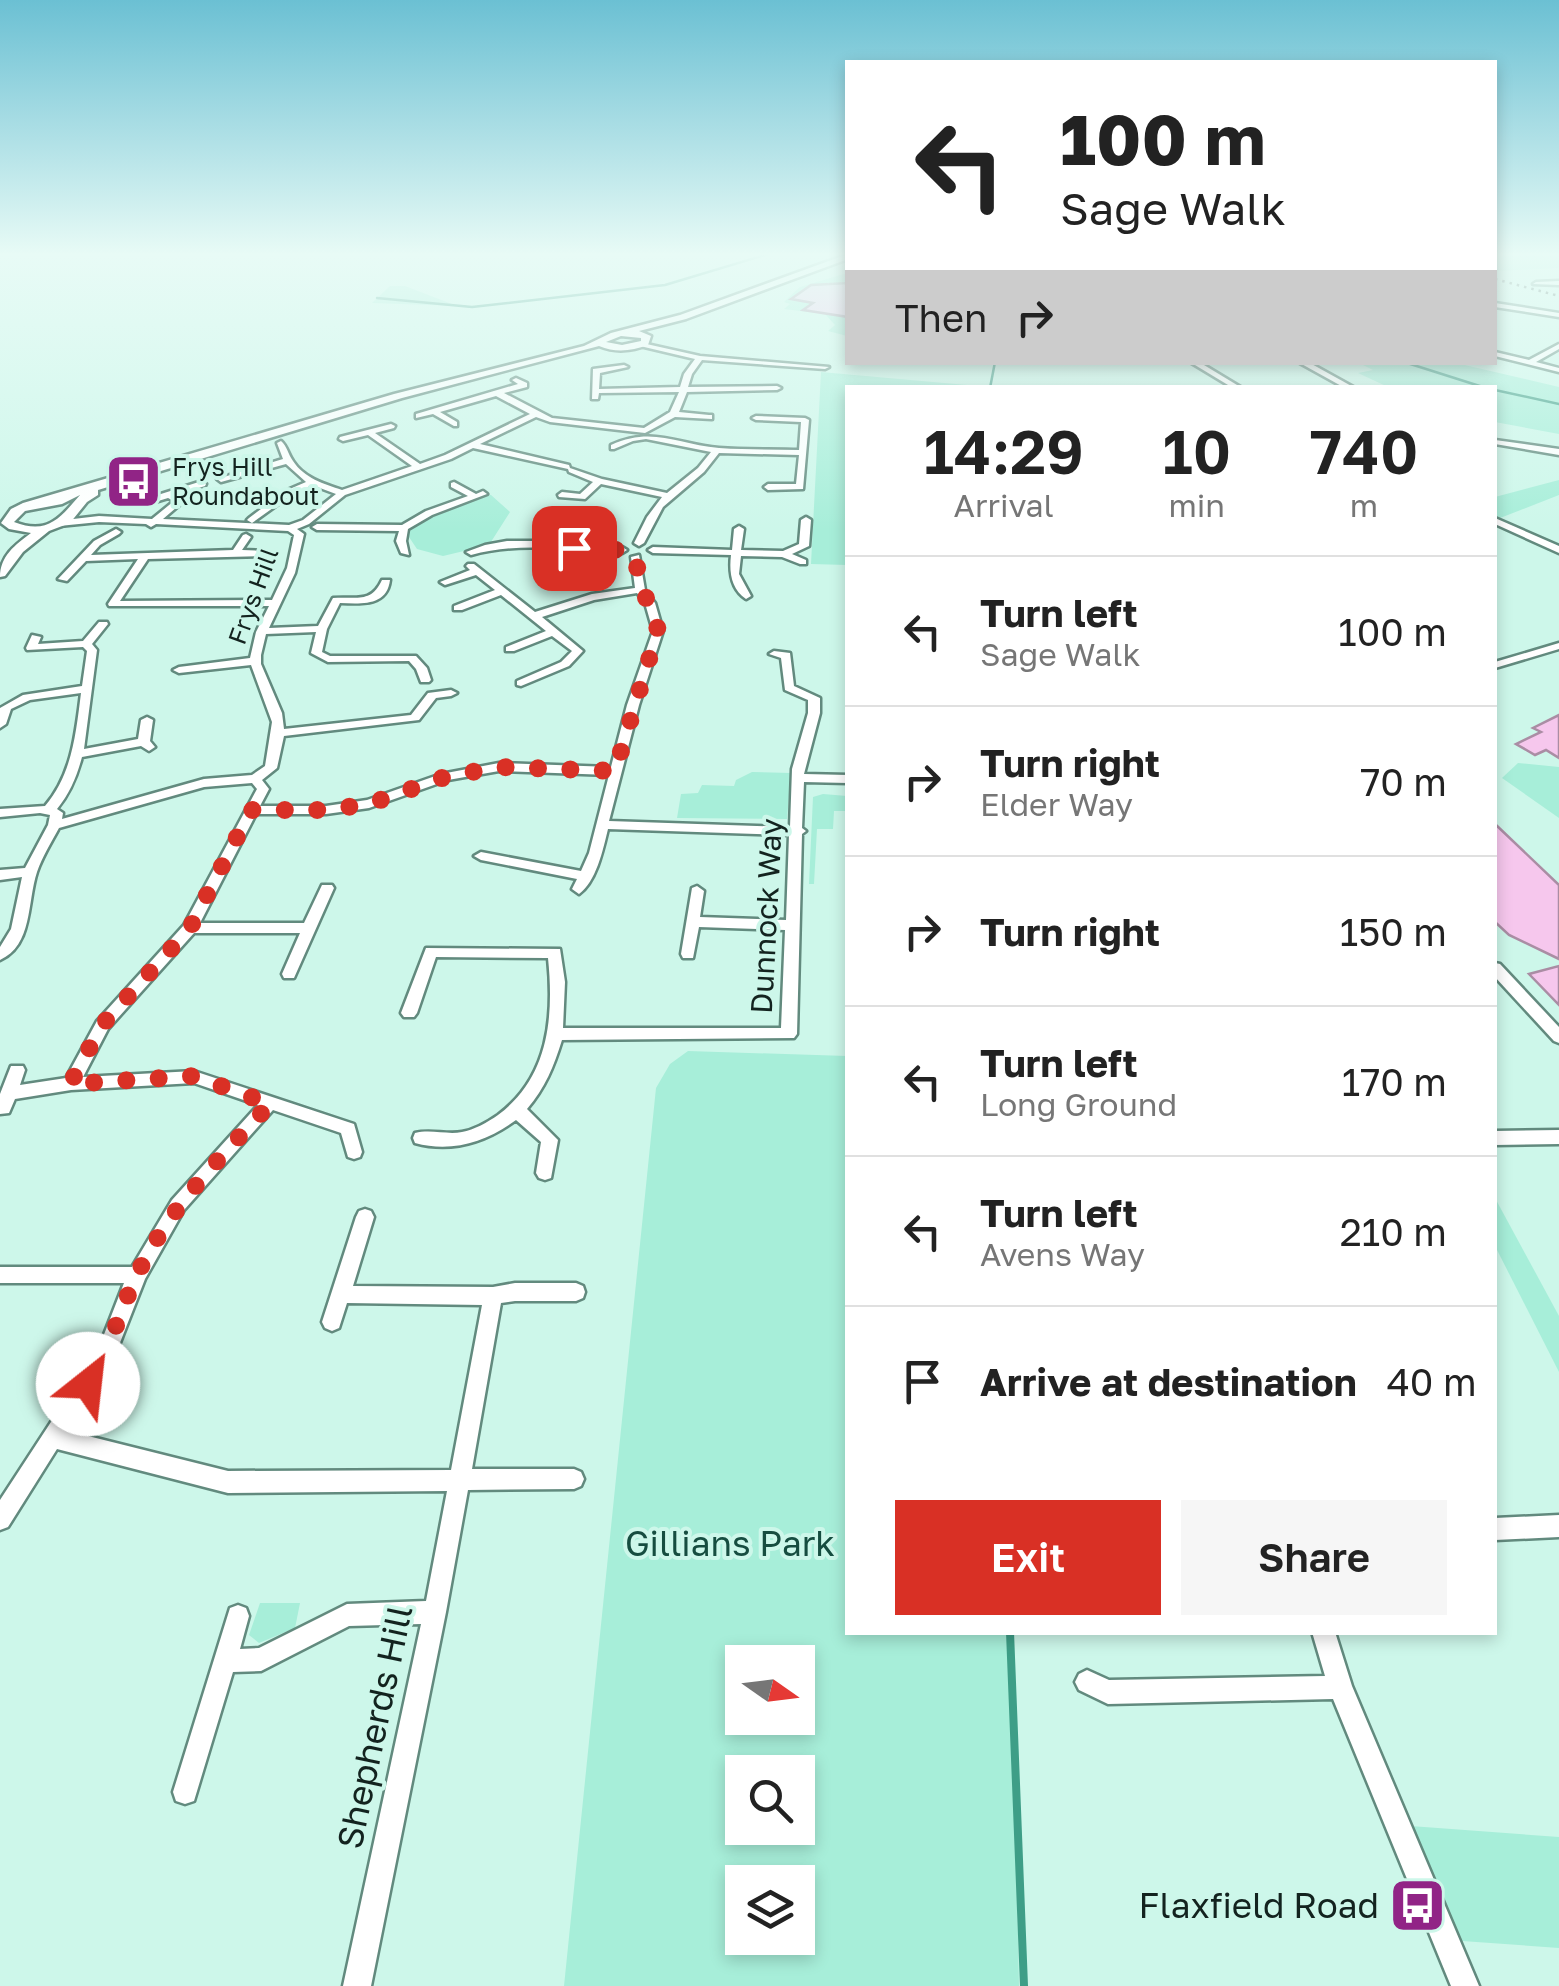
<!DOCTYPE html>
<style>
body{margin:0;font-family:"Golos Text",sans-serif;background:#f6f6f6;color:#222;height:100vh;display:flex;flex-direction:column;font-size:38px;white-space:nowrap}
*{box-sizing:border-box;margin:0}
p{font-size:32px;color:#767676}
.icon{flex:none;width:55px;height:55px;fill:none;stroke:currentColor;stroke-width:2;stroke-linecap:round;stroke-linejoin:round}
.map{position:relative;flex:1;overflow:hidden}
.drawer{position:absolute;left:845px;top:385px;width:652px;height:1250px;display:flex;flex-direction:column;background:#fff;border-radius:0px;box-shadow:0 5px 15px #0003}
.drawer>*{flex:none}
.top-card{position:absolute;left:845px;top:60px;width:652px;height:305px;border-radius:0px;box-shadow:0 5px 15px #0003;background:#fff;color:#222;overflow:hidden}
.needle{width:65px;rotate:104deg}
.controls{position:absolute;left:725px;top:1645px;display:grid;gap:20px}
.controls a{display:grid;place-items:center;width:90px;height:90px;border-radius:0px;background:#fff;box-shadow:0 5px 15px #0003;font-size:50px}
.pin{position:absolute;display:grid;place-items:center;width:85px;height:85px;color:#fff;margin:-42px;border-radius:20px;box-shadow:0 5px 15px #0006}
.me{position:absolute;width:110px;margin:-55px;rotate:29deg;stroke-linejoin:round;filter:drop-shadow(0 0 8px #0008)}
.turn{display:flex;align-items:center;gap:35px;height:210px;padding:0 50px;font-size:45px}
.turn .icon{width:130px;height:130px;stroke-width:2.5}
.turn b{display:block;font-size:70px;line-height:85px}
.then{display:flex;align-items:center;height:95px;padding:0 50px;background:#0003;gap:20px;font-size:38px}
.eta{display:flex;justify-content:space-evenly;align-items:center;height:170px;text-align:center}
.eta b{font-size:60px;font-weight:600;line-height:70px}
.button{display:flex;gap:20px;margin-top:auto;padding:20px 50px}
.button a{flex:1;height:115px;border-radius:0px;background:#d93025;color:#fff;font-size:40px;font-weight:600;line-height:115px;text-align:center}
.button a+a{background:#f6f6f6;color:#222}
ul{padding:0;list-style:none}
li{display:flex;align-items:center;gap:30px;height:150px;padding:0 50px;border-top:2px solid #e0e0e0}
li div{flex:1}
li b{display:block;font-size:38px}
li em{font-style:normal}
.map>svg:first-child{display:block}
.green{fill:#a7eed9;fill-rule:evenodd}
.lines{fill:none;stroke-linecap:round;stroke-linejoin:round}
.stream-far1{stroke:#3e9e87;stroke-width:2.5}
.stream{stroke:#3e9e87;stroke-width:8}
.building{fill:#f6c7ed;stroke:#aa8da4;stroke-width:2.5}
.minor-casing{stroke:#628a7e;stroke-width:5}
.tertiary-casing{stroke:#628a7e;stroke-width:5}
.minor{fill:#fff;fill-rule:evenodd}
.tertiary{fill:#fff;fill-rule:evenodd}
.rail{stroke:#3d534d;stroke-width:2.5;stroke-dasharray:2.5 5;stroke-linecap:butt}
.route{stroke:#d93025;stroke-width:18;stroke-dasharray:0 32.4}
.labels{text-anchor:middle;stroke-width:8;stroke-linejoin:round;paint-order:stroke}
.far-poi-label{font-size:25px;fill:#13231f;stroke:#cdf7ea;text-anchor:start}
.far-street-label{font-size:25px;fill:#13231f;stroke:#cdf7ea}
.street-label{font-size:30px;fill:#13231f;stroke:#cdf7ea}
.near-park-label{font-size:35px;fill:#164d40;stroke:#cdf7ea}
.near-street-label{font-size:35px;fill:#13231f;stroke:#cdf7ea}
.near-poi-label{font-size:35px;fill:#13231f;stroke:#cdf7ea;text-anchor:end}
</style>
<div class="map">
<svg width="1559" height="1986" viewBox="0 0 1559 1986">
<rect width="100%" height="100%" fill="#cdf7ea"/>
<!-- green -->
<g class="green">
<path d="M1495,252H1545L1559,258V268L1495,271Z"/>
<path d="M847,273V336L828,331L835,325L825,314L784,309L790,304L784,302L800,287Z"/>
<path d="M390,286H405L457,306L372,303Z"/>
<path d="M1359,363H1456L1559,387V434L1495,422V388L1388,387L1358,373L1373,370Z"/>
<path d="M821,372L989,387L848,388L847,565L811,564Z"/>
<path d="M1559,480V495L1495,520V497Z"/>
<path d="M483,494L491,495L510,512L489,545L443,556L417,549L409,537L401,541L404,528L414,522Z"/>
<path d="M1518,763L1559,767V818L1502,778Z"/>
<path d="M752,772L791,773L787,819L677,818L681,794L698,793L702,785L734,786L736,780Z"/>
<path d="M823,794L847,796V811H834L833,829H817L814,884H809L813,797Z"/>
<path d="M688,1051L847,1056L848,1632L1012,1633L1019,1986H564L656,1088L670,1064ZM742,1662H798V1718H742ZM742,1772H798V1828H742ZM742,1882H798V1938H742Z"/>
<path d="M1495,1198L1559,1316V1372L1495,1246Z"/>
<path d="M260,1603H300L295,1628L259,1643L249,1635Z"/>
<path d="M1397,1825L1559,1837V1948L1448,1940Z"/>
</g>
<g class="lines">
<!-- stream-far1 -->
<g class="stream-far1">
<path d="M377,298L472,307L665,285L775,252"/>
<path d="M1404,362L1486,388"/>
<path d="M990,388L995,362"/>
<path d="M1495,390L1559,404"/>
</g>
<!-- stream -->
<path class="stream" d="M1010,1632L1024,1986"/>
</g>
<!-- building -->
<g class="building">
<path d="M848,283V317L803,310L813,303L791,299L811,285Z"/>
<path d="M1559,715V758L1546,750L1535,755L1516,744L1541,732L1533,728Z"/>
<path d="M1495,824L1559,885V959L1509,935L1495,922Z"/>
<path d="M1559,966V1005L1529,974Z"/>
</g>
<g class="lines">
<defs>
<g id="minor">
<path d="M1559,281V285L1533,284L1536,282Z"/>
<path d="M1495,303L1559,313V317L1495,307Z"/>
<path d="M642,343L700,356L829,367L825,369L702,360L692,374L688,387L777,386L781,388L777,390L687,392L679,412L709,415H712V419L675,417L645,433L550,422L536,417L480,444L569,465L570,468L602,479L667,493L698,468L711,452L646,439L633,441L614,449H611V445C652,426 677,444 719,448C746,450 773,449 799,450L801,422L756,420L752,418L756,416L805,418L809,420L803,489L768,490L764,487L768,484H796L799,455L719,453L704,472L663,507L644,543L639,546L634,543L647,517L662,497L601,484L585,499L559,497L558,495L562,492L580,494L593,482L569,472L568,469L473,448L451,459L345,495L309,524L297,529L304,534L295,573L269,628L318,626L333,598C356,596 371,604 382,580H390C387,606 362,604 340,603L327,629L322,652L330,656H416L427,668L431,680L429,682H421L416,669L409,661L328,662L311,653L316,632L266,634L261,655V664L282,713L284,729L411,715L428,693L451,690L457,693L451,696L436,698L419,720L284,736L277,768L262,780L269,789L260,806H326L367,800L441,774L499,763L611,767L627,705L653,631L645,603L637,593L594,600L542,617L583,651L569,666L521,686L517,685V681L561,662L572,651L552,636L514,651H506V647L546,631L501,595L462,610H454V606L495,590L476,575L445,585L440,582L470,570L466,566L468,564H474L535,612L592,594L635,588L631,557L639,555L645,590L655,603L663,631L639,705L609,821L790,827L792,769L808,713V700L785,690L781,658L769,654L774,651L790,653L794,686L820,698V713L804,774L848,775V783L804,782L802,828L806,831L802,834L797,1034L794,1038L562,1040C554,1066 545,1088 527,1109L558,1140L551,1178L545,1180L539,1178L536,1173L541,1142L516,1120C486,1142 452,1153 415,1143L413,1138L415,1133C431,1129 447,1135 462,1132C474,1130 488,1122 498,1115C549,1077 554,1017 548,958L436,957L417,1013L414,1017H404L401,1013L426,948L560,949L565,982L563,1028H781L785,930L699,927L693,958H683L681,954L692,888L697,886L704,891L700,917L786,920L789,835L608,829C603,850 596,882 579,894L572,889L577,879L481,860L474,856L481,852L581,871L589,853L609,775L499,771L448,780L369,808L326,814H256L200,923H304L322,885H332L334,888L294,978H284L282,974L300,933H194L108,1029L83,1077L194,1071L354,1124L362,1152L360,1157L354,1159L348,1157L341,1133L273,1110L184,1210L145,1279L112,1363L68,1431L228,1471L451,1470L482,1305L347,1303L339,1328L332,1331L325,1328L322,1322L356,1217L359,1211L365,1209L371,1211L374,1217L353,1286L493,1287L515,1283H576L583,1286L585,1292L583,1298L576,1301H515L501,1303L472,1469H574L581,1472L584,1479L581,1486L574,1489L468,1490L446,1612L371,1986H343L421,1624L349,1626L261,1671L233,1672L194,1801L185,1804L176,1801L173,1792L230,1608L238,1605L246,1608L249,1616L240,1649L259,1648L347,1604L426,1601L447,1491L228,1493L57,1449L8,1527L0,1530V1500L98,1350L124,1283H0V1267H132L172,1200L258,1105L194,1083L71,1090L15,1099L9,1113L0,1114V1094L11,1066H23L25,1070L20,1085L66,1078L97,1021L184,925L257,789L252,783L204,787L59,828C51,843 42,857 37,872C27,902 33,945 0,960V947L11,929L22,877L0,880V870L25,868L48,825L50,815L40,813L0,817V809L45,806C72,775 76,733 81,693L30,700L11,709L6,724L0,728V708L23,695L82,686L87,651L83,647L27,650L26,648L32,635L41,637L38,644L83,641L99,622H107L108,624L92,644L97,650L84,749L138,739L141,720L147,717L153,720L150,741L155,747L149,751L141,746L82,757C77,776 70,793 57,809L63,813L62,819L204,779L252,775L265,766L272,722L251,665L179,673L173,670L179,667L250,658L256,632L269,606H109L108,604L138,559L86,561L67,581L58,579L94,541L116,529L121,532L119,534L100,545L91,555L233,550L243,535L246,534L251,537L242,550L267,551L272,554L270,556L148,559L120,601L272,600L287,568L294,535L288,531L156,524L151,527L146,524L99,522L59,526L56,525V521L99,516L152,519L174,501L168,498L145,505L141,502L142,500L202,481L206,484L205,486L176,495L184,501L163,519L289,525L303,520L336,494L312,485L291,495L252,523L247,520L249,518L285,491L306,482L286,464L221,482L217,479L283,459L277,443L281,441C287,446 288,454 293,461C304,478 324,484 342,490L412,466L368,435L343,441L339,439L340,437L391,424L395,426L394,428L375,433L420,464L445,455L530,414L496,396L440,412L457,422V426H454L433,414L416,418V414L518,384L512,380L516,378L527,383V387L504,393L552,418L644,428L670,412L679,392L599,393L598,399H592L593,369L624,365L628,367L600,373L599,389L680,387L684,374L695,359L640,346Z"/>
<path d="M1559,344V349L1536,362L1559,368V372L1495,356V352L1529,360Z"/>
<path d="M1190,362H1199L1242,388H1233Z"/>
<path d="M1298,362H1308L1355,388H1345Z"/>
<path d="M1495,440L1559,449V455L1495,444Z"/>
<path d="M454,482L476,494L483,491L487,494L432,515L408,529L406,541L409,555L401,553L396,541L399,531L317,530L312,527L317,524L402,525L426,511L468,496L451,487V483Z"/>
<path d="M806,517L811,520L809,546L792,554L806,560V564H800L782,557L741,556L739,574L751,596L746,599C731,589 729,572 731,555L653,553L648,550L653,547L732,550L734,529L739,526L744,529L741,550L783,551L799,544L801,520Z"/>
<path d="M1495,518L1559,546V553L1495,524Z"/>
<path d="M507,541H545L622,547L627,550L622,553C571,550 521,541 471,555L466,552L485,545Z"/>
<path d="M1559,643V649L1495,668V662Z"/>
<path d="M1495,963L1500,964L1559,1027V1043L1554,1041L1495,977Z"/>
<path d="M1559,1130V1144L1495,1145V1131Z"/>
<path d="M1559,1515V1537L1495,1540V1518Z"/>
<path d="M1312,1632H1335L1352,1686L1479,1986H1451L1333,1699L1108,1704L1079,1690L1075,1682L1079,1674L1087,1670L1109,1680L1325,1676Z"/>
</g>
<path id="tertiary" d="M848,254V259L686,319L639,331L651,336L648,345C631,351 616,353 599,346L402,398L98,490V495L87,502L70,523L49,531L23,552L5,576L0,577C0,556 15,545 31,533L9,529L1,523L11,509L23,503L394,394L584,346L611,333L680,315ZM621,336L641,338V341L622,345L606,342ZM80,495C60,518 48,535 14,522L25,511L62,504Z"/>
</defs>
<!-- minor casing -->
<use href="#minor" class="minor-casing"/>
<!-- tertiary casing -->
<use href="#tertiary" class="tertiary-casing"/>
<!-- minor -->
<use href="#minor" class="minor"/>
<!-- tertiary -->
<use href="#tertiary" class="tertiary"/>
<!-- rail -->
<path class="rail" d="M1495,279L1559,296"/>
</g>
<!-- sky -->
<linearGradient id="sky" x2="0" y2="1"><stop stop-color="#6bc0d3"/><stop offset="0.48" stop-color="#e8fbf6"/><stop offset="1" stop-color="#e8fbf6" stop-opacity="0"/></linearGradient>
<rect width="1559" height="530" fill="url(#sky)"/>
<g class="lines">
<!-- route -->
<path class="route" d="M88,1384C110,1350 119,1313 136,1277C168,1209 220,1158 270,1104L194,1076L70,1084L102,1025L190,928L251,810H326L369,804L445,777L499,767L615,771L658,630L650,603L640,590L636,558L622,550L574,548"/>
</g>
<!-- icons -->
<defs>
<symbol id="bus-square" viewBox="-11 -11 22 22"><rect x="-9" y="-9" width="18" height="18" rx="4" fill="#912486" stroke="#cdf7ea"/><path d="M-5-6H5V4H4V6H2V4H-2V6H-4V4H-5ZM-3.5-4V0h7V-4ZM-3.5 1.2v1.5H-2V1.2ZM2 1.2v1.5H3.5V1.2Z" fill="#fff"/></symbol>
</defs>
<g fill-rule="evenodd">
<use href="#bus-square" x="102" y="450" width="63" height="63"/>
<use href="#bus-square" x="1386" y="1874" width="63" height="63"/>
</g>
<g class="labels">
<!-- far-poi labels -->
<g class="far-poi-label">
<text x="172" y="476">Frys Hill<tspan x="172" dy="29">Roundabout</tspan></text>
</g>
<!-- far-street labels -->
<g class="far-street-label">
<text transform="translate(253 596) rotate(-70)" y="9">Frys Hill</text>
</g>
<!-- street labels -->
<g class="street-label">
<text transform="translate(767 916) rotate(-87)" y="10">Dunnock Way</text>
</g>
<!-- near-park labels -->
<g class="near-park-label">
<text x="730" y="1556">Gillians Park</text>
</g>
<!-- near-street labels -->
<g class="near-street-label">
<text transform="translate(375 1727) rotate(-78)" y="12">Shepherds Hill</text>
</g>
<!-- near-poi labels -->
<g class="near-poi-label">
<text x="1379" y="1918">Flaxfield Road</text>
</g>
</g>
</svg>
<div class="controls">
<a><svg class="needle" viewBox="-14 -14 28 28"><path d="M0-13l5 13h-10z" fill="#e53935"/><path d="M0 13l5-13h-10z" fill="#767676"/></svg></a>
<a><svg class="icon" aria-label="search" viewBox="0 0 24 24"><circle cx="10" cy="10" r="6"/><path d="M15 15l6 6"/></svg></a>
<a><svg class="icon" aria-label="layers" viewBox="0 0 24 24"><path d="M12 4l9 5-9 5-9-5zM3 14l9 5 9-5"/></svg></a>
</div>
<div class="pin" style="left:574px;top:548px;background:#d93025"><svg class="icon" aria-label="arrive" viewBox="0 0 24 24"><path d="M6 21V4h12l-3 4 3 4H6"/></svg></div>
<svg class="me" style="left:88px;top:1384px" viewBox="-20 -20 40 40"><circle r="19" fill="#fff"/><path d="M0-13L10 11 0 6-10 11z" fill="#d93025"/></svg>
<div class="top-card">
<div class="turn"><svg class="icon" aria-label="left" viewBox="0 0 24 24"><path d="M17 20v-9H6M10 6l-5 5 5 5"/></svg><div><b>100 m</b>Sage Walk</div></div>
<div class="then">Then<svg class="icon" aria-label="right" viewBox="0 0 24 24"><path d="M7 20v-9h11M14 6l5 5-5 5"/></svg></div>
</div>
<section class="drawer">
<div class="eta">
<div><b>14:29</b><p>Arrival</p></div>
<div><b>10</b><p>min</p></div>
<div><b>740</b><p>m</p></div>
</div>
<ul>
<li><svg class="icon" aria-label="left" viewBox="0 0 24 24"><path d="M17 20v-9H6M10 6l-5 5 5 5"/></svg><div><b>Turn left</b><p>Sage Walk</p></div><em>100 m</em></li>
<li><svg class="icon" aria-label="right" viewBox="0 0 24 24"><path d="M7 20v-9h11M14 6l5 5-5 5"/></svg><div><b>Turn right</b><p>Elder Way</p></div><em>70 m</em></li>
<li><svg class="icon" aria-label="right" viewBox="0 0 24 24"><path d="M7 20v-9h11M14 6l5 5-5 5"/></svg><div><b>Turn right</b></div><em>150 m</em></li>
<li><svg class="icon" aria-label="left" viewBox="0 0 24 24"><path d="M17 20v-9H6M10 6l-5 5 5 5"/></svg><div><b>Turn left</b><p>Long Ground</p></div><em>170 m</em></li>
<li><svg class="icon" aria-label="left" viewBox="0 0 24 24"><path d="M17 20v-9H6M10 6l-5 5 5 5"/></svg><div><b>Turn left</b><p>Avens Way</p></div><em>210 m</em></li>
<li><svg class="icon" aria-label="arrive" viewBox="0 0 24 24"><path d="M6 21V4h12l-3 4 3 4H6"/></svg><div><b>Arrive at destination</b></div><em>40 m</em></li>
</ul>
<div class="button"><a>Exit</a><a>Share</a></div>
</section>
</div>
